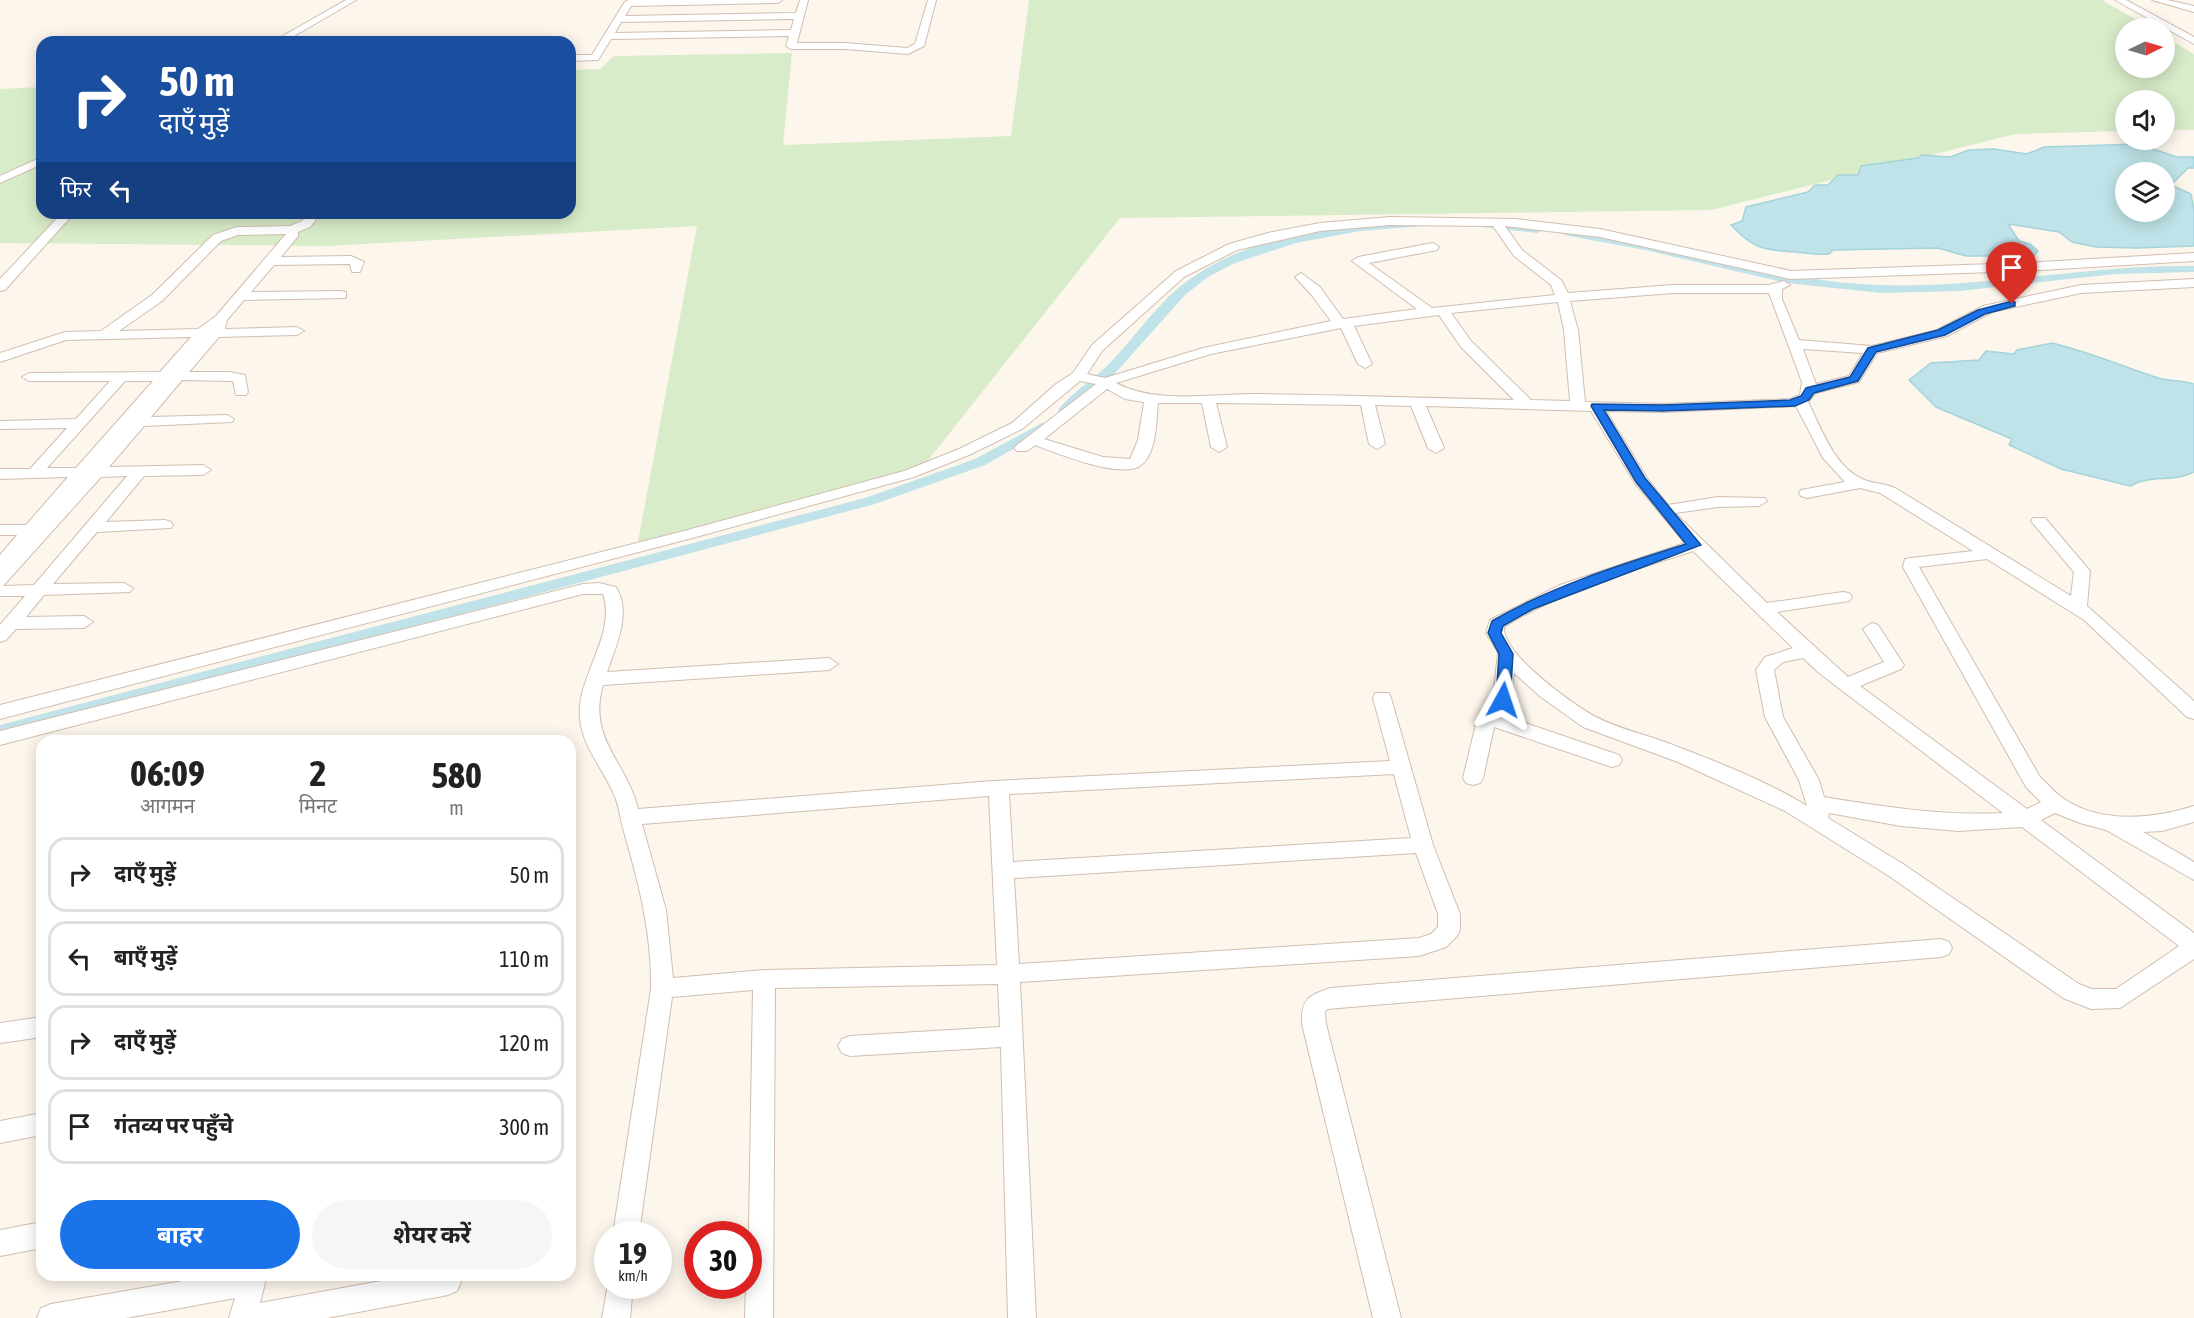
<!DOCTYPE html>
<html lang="hi">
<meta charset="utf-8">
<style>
body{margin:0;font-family:"Asap Condensed","Noto Sans Devanagari",sans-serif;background:#f6f6f6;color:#222;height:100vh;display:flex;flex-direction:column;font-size:22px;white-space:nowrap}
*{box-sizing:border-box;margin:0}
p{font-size:20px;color:#767676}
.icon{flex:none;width:33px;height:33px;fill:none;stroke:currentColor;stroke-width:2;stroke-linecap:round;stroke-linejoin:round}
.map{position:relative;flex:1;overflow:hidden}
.sheet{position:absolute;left:36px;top:735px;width:540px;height:546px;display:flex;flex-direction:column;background:#fff;border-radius:18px;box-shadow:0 3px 15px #0003}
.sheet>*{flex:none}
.guide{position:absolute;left:36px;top:36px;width:540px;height:183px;border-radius:18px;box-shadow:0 3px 15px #0003;background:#1a4fa0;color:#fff;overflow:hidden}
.needle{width:39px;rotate:85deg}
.controls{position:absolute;left:2115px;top:18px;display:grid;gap:12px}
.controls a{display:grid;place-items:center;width:60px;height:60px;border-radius:50%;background:#fff;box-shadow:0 3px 15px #0003;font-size:30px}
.speed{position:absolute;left:594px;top:1221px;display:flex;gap:12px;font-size:30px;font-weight:700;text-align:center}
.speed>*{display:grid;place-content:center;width:78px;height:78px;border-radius:50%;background:#fff;box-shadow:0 3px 15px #0003;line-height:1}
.speed small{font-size:15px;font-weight:400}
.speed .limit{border:9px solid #d22;background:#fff;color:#111}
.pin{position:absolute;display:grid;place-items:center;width:51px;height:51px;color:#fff;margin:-62px -26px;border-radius:50% 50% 50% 0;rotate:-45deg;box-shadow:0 0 6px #0007}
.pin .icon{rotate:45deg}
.me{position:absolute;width:66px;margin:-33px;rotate:5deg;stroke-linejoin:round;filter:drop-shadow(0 0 4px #0008)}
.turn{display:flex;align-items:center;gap:21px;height:126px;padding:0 24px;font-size:27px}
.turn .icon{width:78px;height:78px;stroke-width:2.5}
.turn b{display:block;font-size:42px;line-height:51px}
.then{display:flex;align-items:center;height:57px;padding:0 24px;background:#0003;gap:12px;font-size:22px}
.eta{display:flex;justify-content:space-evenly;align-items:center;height:102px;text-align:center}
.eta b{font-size:36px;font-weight:700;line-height:42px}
.button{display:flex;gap:12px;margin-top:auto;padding:12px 24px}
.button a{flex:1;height:69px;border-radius:36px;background:#1a73e8;color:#fff;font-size:24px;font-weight:700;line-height:69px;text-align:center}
.button a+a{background:#f6f6f6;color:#222}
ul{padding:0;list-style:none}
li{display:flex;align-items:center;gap:18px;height:75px;margin:0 12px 9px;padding:0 12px;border:3px solid #e0e0e0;border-radius:18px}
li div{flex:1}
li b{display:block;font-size:22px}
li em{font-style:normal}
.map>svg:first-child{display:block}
.green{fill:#d8ecc9}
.water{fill:#bfe3e8;stroke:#a5d3da;stroke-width:1.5;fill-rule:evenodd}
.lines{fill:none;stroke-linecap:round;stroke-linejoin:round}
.canal{fill:#bfe3e8;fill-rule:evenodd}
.street-casing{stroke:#d1beb0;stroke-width:2}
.street{fill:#fff;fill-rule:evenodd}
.route{fill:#1a73e8;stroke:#114b97;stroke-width:1.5}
</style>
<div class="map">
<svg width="2194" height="1318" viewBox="0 0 2194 1318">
<rect width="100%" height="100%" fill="#fdf6ec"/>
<!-- green -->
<path class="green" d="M1029,0H2102L2150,28H2126V68H2164L2165,37L2194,54V130H2165L2164,100H2126L2125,131L2015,134L1711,210L1120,218L922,468L637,547L697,226L326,246L0,243V89L42,87V213H570V70L600,69L614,56L792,53L783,145L1011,136Z"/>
<!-- water -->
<g class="water">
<path d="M2138,144L2177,157H2194V168H2188L2171,185L2191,194L2194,210V246L2136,248L2096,247L2072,242L2059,232L2008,224L2019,241L2030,244L2038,251L2034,256H1966L1938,248L1833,250L1829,254C1817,255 1807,253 1795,252C1764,250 1753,249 1731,225L1742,221L1746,207L1808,192L1815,185H1828L1838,175H1858L1861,166L1918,158L1922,155L1950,157L1969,150L1994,149L2027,154L2044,147ZM2126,172H2164V212H2126Z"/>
<path d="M2052,343C2089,352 2122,366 2158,378C2167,381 2181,380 2194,384V472C2174,483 2150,474 2130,486L2061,469L2009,445L2012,439L1936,407L1909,380L1931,363L1979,360L1986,351L2014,354L2017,350Z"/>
</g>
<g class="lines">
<!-- canal -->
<g class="canal">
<path d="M1420,221L1424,222V226L1360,231L1296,243L1235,263L1208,277L1185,295L1118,370L1070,413H1060L1058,410C1072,392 1093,380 1109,364C1132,340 1152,311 1177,289C1242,235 1339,223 1420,221Z"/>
<path d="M1485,222L1537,227L1543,230L1537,233L1481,227L1480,225Z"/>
<path d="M1568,230C1674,243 1774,282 1881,285C1986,289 2089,264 2194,266V272L2116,274L1959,291L1881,293L1786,283L1645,250L1564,235V231Z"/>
<path d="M1042,423L1049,427L1047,430L985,465L875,504L0,737V725L865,498L975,459Z"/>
</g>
<defs>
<g id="street">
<path d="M346,0H356L284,42H272Z"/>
<path d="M628,0H782L778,3L631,6L625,16L796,13L800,0H808L797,43H845L907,48L915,44L928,0H936L924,46L908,54L845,49H791L786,46L789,36L611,39L598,60L570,61V55H592L624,3ZM794,19L791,30L615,33L621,22Z"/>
<path d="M2115,0H2126L2194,37V44Z"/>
<path d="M2152,0H2167L2194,6V12Z"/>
<path d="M42,157V164L0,183V176Z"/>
<path d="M62,213H74L5,290L0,291V279Z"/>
<path d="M309,213H321L310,227L298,232V236L281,257L351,256L364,262L360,272H352L350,264L274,265L251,292L341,291L346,292V298L244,300L227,320L225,329L297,327L304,331L297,335L219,337L189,372H230L245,375L248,392L246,395H236L233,381L182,380L151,417L227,415L234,419L232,422L144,426L109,467L203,465L211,470L203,475L144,476L106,522L165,520L171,522L173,525L171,528L97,532L53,584L124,583L133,588L130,592L44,595L26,617L84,616L93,622L84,628L16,629L6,640L0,642V625L25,596H0V555L17,535H0V525H26L68,477L0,479V469H30L67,428L0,429V421L76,419L110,381H29L22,377L29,373L160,372L191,337L66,340L0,362V353L65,332L101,331L152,295L213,235L237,227L290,226L302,221ZM286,234L216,316L198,329L119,331L162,301L221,241L238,235ZM125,381H153L76,468H47ZM127,476L34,585L3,586L101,477Z"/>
<path d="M1390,217L1516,219L1600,229L1791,271L2022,263L2194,253V261L2022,271L1791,279L1600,237L1505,226L1522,250L1561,280L1568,293L1673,285H1768L1784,281L1790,285L1782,289V299L1799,340L1872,346L1937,330L1983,306L2081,285L2194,279V287L2081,293L1992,312L1947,336L1877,353L1859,382L1816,393L1808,402C1822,429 1833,465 1862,479C1872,484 1884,483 1895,488L2071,596L2074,572L2031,521L2033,518H2045L2090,571L2087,606L2194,701V719L2187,717L2084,620L1987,559L1919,567L2040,777C2048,784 2055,793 2064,799C2102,824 2153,819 2194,806V822L2162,831L2143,832L2194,862V880L2106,830L2080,823L2055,813L2041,820L2194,933V959L2120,1008L2091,1009L2063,998L1889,876L1785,811L1678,762L1583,727L1541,697L1514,673L1508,717L1619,755L1622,760L1619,765L1612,767L1494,727L1483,778L1480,783L1473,785L1466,783L1463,778L1476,724L1492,710L1498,652L1486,633L1490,620L1560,585L1685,543L1635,483L1591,411L1426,406L1444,448L1436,453L1428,448L1411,406L1375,405L1385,444L1377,449L1369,444L1361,405L1216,403L1227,447L1219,452L1211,447L1202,403H1158C1156,422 1157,454 1140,466C1120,479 1056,453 1035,445L1027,451H1017L1014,448L1017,445L1096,384L1080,381L1022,429L969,455L914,477L696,537L0,719V705L684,531L904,471L959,449L1012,423L1056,384L1073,373L1092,345L1176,271L1229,244L1268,233L1320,223ZM1390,225L1493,226L1514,256L1551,285L1555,295L1432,308L1369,263L1437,250L1439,247L1433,243L1358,257L1352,261L1417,309L1343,319L1320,287L1301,273L1295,277L1310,293L1331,321L1203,348L1105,378L1087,374L1102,351L1184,277L1237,250L1320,231ZM1673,293H1769L1802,382L1800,395L1790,399L1663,404L1585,402L1578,330L1570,301ZM1558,302L1564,330L1570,401L1531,400L1471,341L1451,313ZM1439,315L1461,347L1514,400C1429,398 1344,395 1259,394C1213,393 1157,405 1116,383L1211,354L1341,328L1358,364L1365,368L1372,364L1354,326ZM1803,349L1863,353L1849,376L1816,384ZM1107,389L1125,399L1144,402L1138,440L1130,459L1103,457L1044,439ZM1796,406L1823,458L1845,482L1801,490L1799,493L1801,496L1807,498L1860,488L1880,493L1973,551L1911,558L1905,559L1903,567L2026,787L2041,802L2027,809L1860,686L1901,669L1904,665L1878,625L1872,623L1863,629L1884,662L1848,677L1777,612L1849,601L1852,597L1849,593L1843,592L1767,603L1675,513L1718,507L1759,506L1767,501L1765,498L1718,497L1668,505L1647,478L1606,411L1663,412ZM1693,551L1793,648L1765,657L1756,670L1765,717L1799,780L1807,806C1767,781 1710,759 1665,742C1643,734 1617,728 1596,717C1573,705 1502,654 1504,627C1563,590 1629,572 1693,551ZM1803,658L1819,673L2003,813C1942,816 1885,807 1824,797L1819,780L1783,717L1774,670L1783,662ZM1829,813L1901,826L1959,831L2022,827L2179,946L2116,989H2092L2079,984L1903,864L1828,818Z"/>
<path d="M599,583L616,587C632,613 616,646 607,672L829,658L838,664L829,670L603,685C587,739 627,762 638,809L993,781L1390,761L1373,698L1375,693H1389L1391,698L1433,845L1460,914V930L1457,936L1446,947L1419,956L1020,982L1036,1318H1008L1001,1047L850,1056L842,1053L838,1046L842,1039L850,1036L1000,1027L998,984L775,988L773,1318H745L746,1286H748L753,990L672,997L639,1234H613L651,989C652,934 639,884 624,832C620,820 620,809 615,797C605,771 582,747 580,718C576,676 617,636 603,594H583L0,745V731L583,584ZM1394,774L1411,838L1013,862L1009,794ZM989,796L997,965L764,970L673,978L666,910L642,824ZM1416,853L1438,914V927L1431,934L1419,938L1019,964L1014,878Z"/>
<path d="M1941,939L1949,942L1952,948L1949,954L1941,957L1327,1009L1325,1012L1326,1024L1401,1318H1373L1302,1024C1301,999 1308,996 1330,988Z"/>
<path d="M42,1017V1037L0,1043V1023Z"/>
<path d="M42,1113V1135L0,1143V1121Z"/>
<path d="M42,1222V1248L0,1256V1230Z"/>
<path d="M217,1275H267L260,1303L414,1275H458L461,1282L457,1291L448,1295L327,1318H229L235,1298L126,1318H37L41,1308L51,1304Z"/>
<path d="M608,1284L633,1286L630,1318H602Z"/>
</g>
</defs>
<!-- street casing -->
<use href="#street" class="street-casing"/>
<!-- street -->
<use href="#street" class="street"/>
</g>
<!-- route -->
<path class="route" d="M2012,301L2015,302V306L1985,314L1945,335L1876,352L1858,381L1814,393L1809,400L1795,406L1663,411L1604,410L1645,478L1701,545L1533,609L1503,626L1501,633L1513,654L1510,700L1503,705L1498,703L1496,700L1499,654L1488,633L1492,621C1552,586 1620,565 1686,544L1636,482L1591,406L1592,404L1663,405L1790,400L1801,396L1806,388L1850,377L1868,348L1938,330L1978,310Z"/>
</svg>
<div class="controls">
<a><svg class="needle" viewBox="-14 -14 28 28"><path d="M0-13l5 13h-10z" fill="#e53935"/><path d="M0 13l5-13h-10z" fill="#767676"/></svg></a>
<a><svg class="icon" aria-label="sound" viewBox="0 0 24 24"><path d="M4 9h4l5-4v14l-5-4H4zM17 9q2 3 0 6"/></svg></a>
<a><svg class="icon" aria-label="layers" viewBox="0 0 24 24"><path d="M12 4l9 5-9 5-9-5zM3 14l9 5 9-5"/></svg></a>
</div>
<div class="speed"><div>19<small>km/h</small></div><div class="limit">30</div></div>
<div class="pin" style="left:2012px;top:304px;background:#d93025"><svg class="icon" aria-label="arrive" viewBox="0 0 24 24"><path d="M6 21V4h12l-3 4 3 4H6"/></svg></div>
<svg class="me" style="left:1503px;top:700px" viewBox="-20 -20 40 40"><path d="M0-17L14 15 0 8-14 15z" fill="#1a73e8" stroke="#fff" stroke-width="4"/></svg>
<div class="guide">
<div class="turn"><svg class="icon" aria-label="right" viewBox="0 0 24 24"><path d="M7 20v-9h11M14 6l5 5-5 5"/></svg><div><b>50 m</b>दाएँ मुड़ें</div></div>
<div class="then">फिर<svg class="icon" aria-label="left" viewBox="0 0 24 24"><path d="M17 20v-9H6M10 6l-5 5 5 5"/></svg></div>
</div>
<section class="sheet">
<div class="eta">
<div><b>06:09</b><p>आगमन</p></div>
<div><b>2</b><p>मिनट</p></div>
<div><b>580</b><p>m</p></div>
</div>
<ul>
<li><svg class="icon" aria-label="right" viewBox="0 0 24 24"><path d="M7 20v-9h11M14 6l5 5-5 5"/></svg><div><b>दाएँ मुड़ें</b></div><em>50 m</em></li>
<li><svg class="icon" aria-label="left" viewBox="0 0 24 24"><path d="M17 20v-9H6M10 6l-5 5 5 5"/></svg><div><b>बाएँ मुड़ें</b></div><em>110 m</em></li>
<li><svg class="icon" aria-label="right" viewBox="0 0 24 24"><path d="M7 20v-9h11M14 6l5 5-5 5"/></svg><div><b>दाएँ मुड़ें</b></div><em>120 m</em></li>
<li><svg class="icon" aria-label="arrive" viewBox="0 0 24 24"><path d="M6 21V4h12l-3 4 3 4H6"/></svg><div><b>गंतव्य पर पहुँचे</b></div><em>300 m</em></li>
</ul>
<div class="button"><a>बाहर</a><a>शेयर करें</a></div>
</section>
</div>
